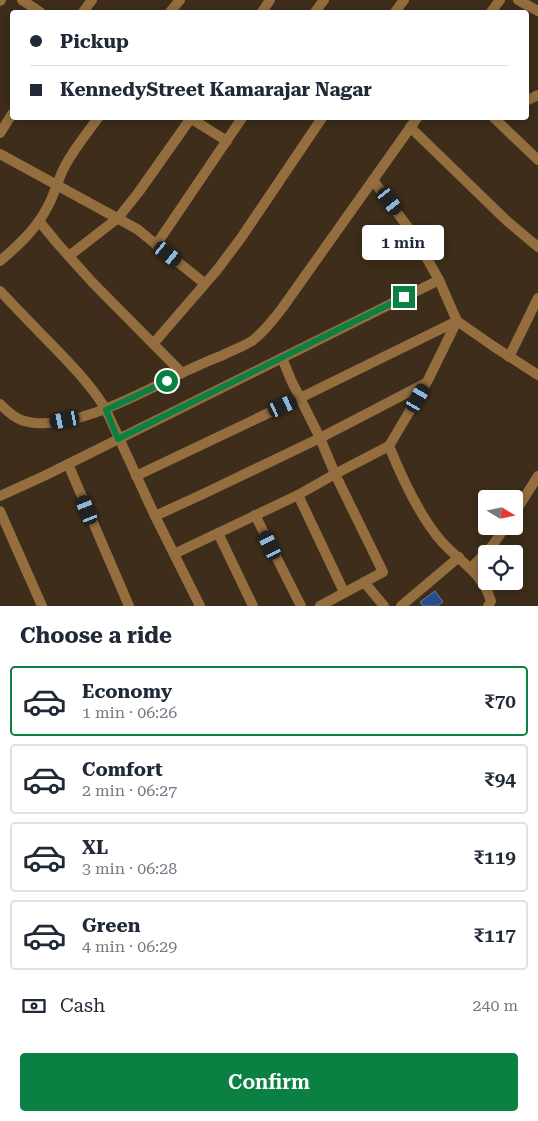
<!DOCTYPE html>
<meta charset="utf-8">
<style>
body{margin:0;font-family:"Roboto Serif",serif;background:#f2f2f3;color:#1f2937;height:100vh;display:flex;flex-direction:column;font-size:19px;white-space:nowrap}
*{box-sizing:border-box;margin:0}
p{font-size:16px;color:#747a83}
.icon{flex:none;width:28px;height:28px;fill:none;stroke:currentColor;stroke-width:2;stroke-linecap:round;stroke-linejoin:round}
.map{position:relative;height:606px;overflow:hidden}
.side{display:flex;flex-direction:column;background:#fff;flex:1}
.side>*{flex:none}
.guide{position:absolute;left:10px;top:10px;width:519px;height:110px;border-radius:5px;box-shadow:0 2px 12px #0003;display:grid;align-content:center;height:110px;padding:0 20px;background:#fff}
.needle{width:32px;rotate:100deg}
.controls{position:absolute;left:478px;top:490px;display:grid;gap:10px}
.controls a{display:grid;place-items:center;width:45px;height:45px;border-radius:5px;background:#fff;box-shadow:0 2px 12px #0003;font-size:25px}
.end{position:absolute;width:22px;height:22px;margin:-11px;border:6px solid #0b8043;background:#fff;box-shadow:0 0 0 2px #fff}
.from{border-radius:50%}
.bubble{position:absolute;height:35px;border-radius:5px;background:#fff;box-shadow:0 2px 12px #0003;font-size:16px;font-weight:600;line-height:35px;text-align:center}
.car{position:absolute;width:15px;height:30px;margin:-15px -8px;border-radius:6px;box-shadow:0 0 4px 1px #0007;background:linear-gradient(#222 24%,#8ab4d8 0 40%,#222 0 76%,#8ab4d8 0 86%,#222 0)}
.guide b{display:flex;align-items:center;gap:18px;height:48px;font-size:19px}
.guide b+b{border-top:1px solid #e0e1e3}
.guide i{width:12px;height:12px;background:#1f2937}
ul{padding:0;list-style:none}
li{display:flex;align-items:center;gap:15px;height:70px;margin:0 10px 8px;padding:0 10px;border:2px solid #e0e1e3;border-radius:5px}
li div{flex:1}
li b{display:block;font-size:19px}
li em{font-style:normal;font-weight:600}
li.on{border-color:#0b8043}
li>.icon{width:45px;height:45px;stroke-width:1.5}
h2{padding:0 20px;font-size:22px;line-height:60px}
.pay{display:flex;align-items:center;gap:12px;height:55px;padding:0 20px;font-size:19px}
.pay p{margin-inline-start:auto}
.button{display:flex;gap:10px;margin-top:auto;padding:10px 20px}
.button a{flex:1;height:58px;border-radius:5px;background:#0b8043;color:#fff;font-size:20px;font-weight:600;line-height:58px;text-align:center}
.map>svg:first-child{display:block}
.building{fill:#274d90;stroke:#6f7c93}
.lines{fill:none;stroke-linecap:round;stroke-linejoin:round}
.street{stroke:#946e3e;stroke-width:10}
.route{stroke:#0b8043;stroke-width:6}
</style>
<div class="map">
<svg width="538" height="606" viewBox="0 0 538 606">
<rect width="100%" height="100%" fill="#3d2d1a"/>
<polygon class="building" points="435,591 443,602 437,606 423,606 420,602"/>
<g class="lines">
<g class="street">
<polyline points="22,0 40,12"/>
<polyline points="518,0 538,11"/>
<polyline points="0,1 1,0"/>
<polyline points="83,12 92,0"/>
<polyline points="170,12 180,0"/>
<polyline points="262,12 270,0"/>
<polyline points="315,12 324,0"/>
<polyline points="395,12 404,0"/>
<polyline points="491,12 500,0"/>
<polyline points="526,101 538,95"/>
<polyline points="190,118 227,141"/>
<polyline points="494,118 538,160"/>
<polyline points="410,127 507,221 538,247"/>
<polyline points="0,133 12,114"/>
<polyline points="0,154 137,229 204,283"/>
<polyline points="39,221 57,243 92,282 182,373"/>
<polyline points="156,245 242,118"/>
<polyline points="69,256 118,218 138,193 191,118"/>
<path d="M0,261c19,-16 37,-33 48,-55 7,-13 10,-27 17,-40 9,-17 22,-33 33,-48"/>
<path d="M0,291c18,19 36,38 54,56 19,20 38,39 52,63l49,106 45,90"/>
<polyline points="153,344 217,270 241,238 322,118"/>
<polyline points="509,357 538,298"/>
<polyline points="282,358 291,380 320,438 335,474 383,572 320,606"/>
<path d="M0,404c6,6 14,13 21,16 46,16 124,-29 165,-49 12,-5 23,-11 35,-15 10,-5 21,-9 31,-15 12,-9 22,-22 31,-34l134,-189"/>
<path d="M389,446c13,32 30,70 53,96 18,20 40,30 49,59l-3,5"/>
<polyline points="68,464 129,606"/>
<polyline points="136,476 300,398 457,321 493,346 538,375"/>
<polyline points="298,495 344,592"/>
<polyline points="0,496 44,476 439,280"/>
<polyline points="0,511 42,606"/>
<polyline points="514,514 538,476"/>
<polyline points="255,515 301,606"/>
<polyline points="155,516 203,494 320,438 426,383"/>
<polyline points="218,533 253,606"/>
<polyline points="174,554 298,495 335,474 389,446 427,382 457,321 439,280 413,234 373,180"/>
<polyline points="471,568 492,546 506,526"/>
<polyline points="364,582 384,606"/>
<polyline points="401,606 459,557"/>
</g>
</g>
<g class="lines">
<polyline class="route" points="167,381 106,410 118,439 404,297"/>
</g>
</svg>
<div class="controls">
<a><svg class="needle" viewBox="-14 -14 28 28"><path d="M0-13l5 13h-10z" fill="#e53935"/><path d="M0 13l5-13h-10z" fill="#747a83"/></svg></a>
<a><svg class="icon" aria-label="locate" viewBox="0 0 24 24"><circle cx="12" cy="12" r="6"/><path d="M12 2v4M12 18v4M2 12h4M18 12h4"/></svg></a>
</div>
<i class="end from" style="left:167px;top:381px"></i>
<i class="end" style="left:404px;top:297px"></i>
<div class="bubble" style="left:362px;top:225px;width:82px">1 min</div>
<i class="car" style="left:390px;top:201px;rotate:143deg"></i>
<i class="car" style="left:168px;top:254px;rotate:129deg"></i>
<i class="car" style="left:418px;top:398px;rotate:30deg"></i>
<i class="car" style="left:283px;top:406px;rotate:65deg"></i>
<i class="car" style="left:65px;top:420px;rotate:259deg"></i>
<i class="car" style="left:87px;top:510px;rotate:338deg"></i>
<i class="car" style="left:270px;top:545px;rotate:334deg"></i>
<div class="guide">
<b><i class="from"></i>Pickup</b>
<b><i></i>KennedyStreet Kamarajar Nagar</b>
</div>
</div>
<section class="side">
<h2>Choose a ride</h2>
<ul>
<li class="on"><svg class="icon" aria-label="car" viewBox="0 0 24 24"><path d="M5 17H2v-5l4-1 3-4h7l3 4 3 1v5h-3M9 17h6M6 11h13"/><circle cx="7" cy="17" r="2"/><circle cx="17" cy="17" r="2"/></svg><div><b>Economy</b><p>1 min · 06:26</p></div><em>₹70</em></li>
<li><svg class="icon" aria-label="car" viewBox="0 0 24 24"><path d="M5 17H2v-5l4-1 3-4h7l3 4 3 1v5h-3M9 17h6M6 11h13"/><circle cx="7" cy="17" r="2"/><circle cx="17" cy="17" r="2"/></svg><div><b>Comfort</b><p>2 min · 06:27</p></div><em>₹94</em></li>
<li><svg class="icon" aria-label="car" viewBox="0 0 24 24"><path d="M5 17H2v-5l4-1 3-4h7l3 4 3 1v5h-3M9 17h6M6 11h13"/><circle cx="7" cy="17" r="2"/><circle cx="17" cy="17" r="2"/></svg><div><b>XL</b><p>3 min · 06:28</p></div><em>₹119</em></li>
<li><svg class="icon" aria-label="car" viewBox="0 0 24 24"><path d="M5 17H2v-5l4-1 3-4h7l3 4 3 1v5h-3M9 17h6M6 11h13"/><circle cx="7" cy="17" r="2"/><circle cx="17" cy="17" r="2"/></svg><div><b>Green</b><p>4 min · 06:29</p></div><em>₹117</em></li>
</ul>
<div class="pay"><svg class="icon" aria-label="cash" viewBox="0 0 24 24"><path d="M3 7h18v10H3z"/><circle cx="12" cy="12" r="2"/></svg>Cash<p>240 m</p></div>
<div class="button"><a>Confirm</a></div>
</section>
